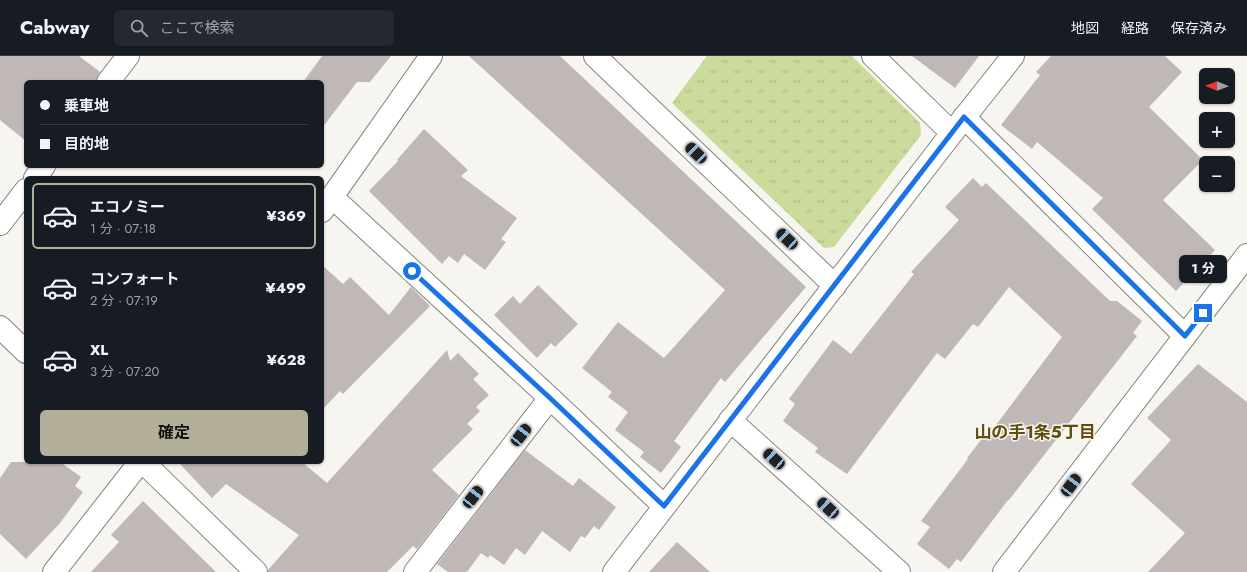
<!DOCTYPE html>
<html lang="ja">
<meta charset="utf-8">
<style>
body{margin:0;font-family:Jost,"Noto Sans JP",sans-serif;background:#242831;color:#f1f3f6;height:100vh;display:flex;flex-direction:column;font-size:15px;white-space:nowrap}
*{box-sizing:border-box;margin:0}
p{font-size:13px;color:#9ea1a6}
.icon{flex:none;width:22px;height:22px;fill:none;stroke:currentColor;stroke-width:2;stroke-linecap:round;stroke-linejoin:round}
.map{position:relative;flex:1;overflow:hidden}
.sheet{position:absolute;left:24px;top:120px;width:300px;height:288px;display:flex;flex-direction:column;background:#171b24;border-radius:6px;box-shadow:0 1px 3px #0004}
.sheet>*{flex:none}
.top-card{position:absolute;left:24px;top:24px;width:300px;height:88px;border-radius:6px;box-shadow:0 1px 3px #0004;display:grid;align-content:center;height:88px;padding:0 16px;background:#171b24}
.needle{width:26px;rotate:271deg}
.controls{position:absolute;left:1199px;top:12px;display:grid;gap:8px}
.controls a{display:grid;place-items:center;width:36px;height:36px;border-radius:6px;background:#171b24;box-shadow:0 1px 3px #0004;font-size:20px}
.end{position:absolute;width:18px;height:18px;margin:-9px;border:5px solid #1a73e8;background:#fff;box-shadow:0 0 0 2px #fff}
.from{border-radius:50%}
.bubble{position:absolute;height:28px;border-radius:6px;background:#171b24;box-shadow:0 1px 3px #0004;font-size:13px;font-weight:700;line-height:28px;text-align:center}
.car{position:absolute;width:12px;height:24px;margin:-12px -6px;border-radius:5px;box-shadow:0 0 3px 1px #0007;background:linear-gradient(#222 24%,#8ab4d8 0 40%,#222 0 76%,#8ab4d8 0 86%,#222 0)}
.top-card b{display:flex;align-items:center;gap:14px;height:38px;font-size:15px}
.top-card b+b{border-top:1px solid #363941}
.top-card i{width:10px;height:10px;background:#f1f3f6}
ul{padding:7px 0 0;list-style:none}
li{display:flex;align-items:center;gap:12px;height:66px;margin:0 8px 6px;padding:0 8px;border:2px solid transparent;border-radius:6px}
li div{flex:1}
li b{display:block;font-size:15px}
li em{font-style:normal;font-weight:700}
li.selected{border-color:#b3ae98}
li>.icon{width:36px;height:36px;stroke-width:1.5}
.cta{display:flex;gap:8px;margin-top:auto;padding:8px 16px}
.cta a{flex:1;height:46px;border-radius:6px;background:#b3ae98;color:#111;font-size:16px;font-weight:700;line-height:46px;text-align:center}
header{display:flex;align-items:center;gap:24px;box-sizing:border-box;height:56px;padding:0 20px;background:#171b24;border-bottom:1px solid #363941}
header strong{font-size:19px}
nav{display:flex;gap:22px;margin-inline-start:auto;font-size:14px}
.search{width:280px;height:36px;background:#242831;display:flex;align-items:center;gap:10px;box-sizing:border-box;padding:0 14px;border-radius:6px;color:#9ea1a6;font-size:15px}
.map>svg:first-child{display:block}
.park{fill:url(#park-tufts)}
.building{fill:#bfb8b7}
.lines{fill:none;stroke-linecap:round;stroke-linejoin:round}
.street-casing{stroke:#86847f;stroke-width:24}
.street{stroke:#fff;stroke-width:22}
.route{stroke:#1a73e8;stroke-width:5}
.labels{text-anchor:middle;stroke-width:3;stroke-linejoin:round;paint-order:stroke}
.neighbourhood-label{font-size:17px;font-weight:bold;fill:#604e11;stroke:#f7f5ef}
</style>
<header>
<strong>Cabway</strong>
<div class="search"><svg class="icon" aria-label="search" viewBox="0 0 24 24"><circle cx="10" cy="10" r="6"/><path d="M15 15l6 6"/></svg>ここで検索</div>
<nav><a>地図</a><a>経路</a><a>保存済み</a></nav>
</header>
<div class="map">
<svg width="1247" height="516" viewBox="0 0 1247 516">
<defs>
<pattern id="park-tufts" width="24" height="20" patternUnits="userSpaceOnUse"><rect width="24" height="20" fill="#cadb9c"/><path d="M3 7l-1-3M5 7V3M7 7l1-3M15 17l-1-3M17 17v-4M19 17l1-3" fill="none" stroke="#acbb85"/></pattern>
</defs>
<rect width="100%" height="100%" fill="#f7f5ef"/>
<polygon class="park" points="707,0 852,0 920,67 921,79 834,191 824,192 672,47"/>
<g class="building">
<polygon points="0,0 79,0 100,16 96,26 26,26 26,85 0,64"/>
<polygon points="322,0 391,0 370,26 357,26 322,72 322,26 303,26"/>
<polygon points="469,0 560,0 806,231 725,326 721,322 674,385 681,391 661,417 640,401 644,396 615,374 628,356 608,341 612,336 582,312 618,266 664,302 725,234"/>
<polygon points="912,0 979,0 955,32"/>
<polygon points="1051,0 1165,0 1182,16 1149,51 1203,104 1163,144 1215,194 1176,235 1092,153 1103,142 1037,86 1032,93 1001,69 1040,19 1036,16"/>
<polygon points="424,73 468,114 461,120 517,162 501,183 506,186 485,214 464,198 458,207 449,200 442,208 369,135 398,105 397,104"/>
<polygon points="973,122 982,131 986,127 1110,245 1117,245 1142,265 1133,277 1137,280 1009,444 1008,444 961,506 957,503 949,513 917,488 930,471 921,465 968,403 967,402 991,371 993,373 1062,281 1009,231 978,271 973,268 945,303 937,297 847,418 815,396 818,392 783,365 795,348 789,343 833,284 851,298 914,218 911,216 959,164 945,151"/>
<polygon points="322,209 343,228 350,221 389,259 411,231 430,250 343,338 340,335 322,354"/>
<polygon points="538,229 578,268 555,291 551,287 537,302 494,259 513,240 520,248"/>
<polygon points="447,294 450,305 458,297 479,318 473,323 489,339 476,351 480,355 467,368 473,373 432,414 459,439 417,493 413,490 387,516 268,516 268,514 299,479 226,428 212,442 178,406 302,406 327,427"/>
<polygon points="1198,308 1247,346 1247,516 1148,516 1185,477 1131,428 1171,384 1147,362"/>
<polygon points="525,394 573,430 579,422 616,451 599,474 594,470 585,482 581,480 570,496 542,475 525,499 516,492 504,509 490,499 488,502 481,497 467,516 448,516 437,508"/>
<polygon points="11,406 60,406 81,421 75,430 83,436 60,467 26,503 0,478 0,422"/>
<polygon points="143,445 216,516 91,516 119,486 111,479"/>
<polygon points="677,486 710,516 649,516"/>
</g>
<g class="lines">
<g class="street-casing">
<g id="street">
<polyline points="595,0 835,230"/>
<polyline points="873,0 952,77"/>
<polyline points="108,26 128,0"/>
<polyline points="964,61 1185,280"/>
<polyline points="35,122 44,110"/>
<polyline points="332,141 550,342 664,450"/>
<polyline points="322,155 431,0"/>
<polyline points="0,168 26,134"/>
<polyline points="0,271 26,296"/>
<polyline points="730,364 899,516"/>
<polyline points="143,406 256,516"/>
<polyline points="54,516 140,406"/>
<polyline points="415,516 550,342"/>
<polyline points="614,516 952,77 1013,0"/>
<polyline points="1004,516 1247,199"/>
</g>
</g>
<use href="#street" class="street"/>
</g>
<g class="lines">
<polyline class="route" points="412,215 550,342 664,450 964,61 1185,280 1203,257"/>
</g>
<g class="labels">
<g class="neighbourhood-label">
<text x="1035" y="382">山の手1条5丁目</text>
</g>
</g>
</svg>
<div class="controls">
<a><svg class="needle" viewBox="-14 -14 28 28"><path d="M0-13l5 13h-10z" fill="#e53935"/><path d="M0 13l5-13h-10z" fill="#9ea1a6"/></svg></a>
<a>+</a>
<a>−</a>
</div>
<i class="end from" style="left:412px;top:215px"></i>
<i class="end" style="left:1203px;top:257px"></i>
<div class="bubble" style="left:1179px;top:199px;width:48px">1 分</div>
<i class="car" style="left:696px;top:97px;rotate:314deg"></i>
<i class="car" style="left:787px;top:183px;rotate:313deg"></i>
<i class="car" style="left:521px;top:379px;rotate:38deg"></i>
<i class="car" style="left:774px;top:403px;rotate:312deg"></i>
<i class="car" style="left:1071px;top:429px;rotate:37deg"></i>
<i class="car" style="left:473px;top:441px;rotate:38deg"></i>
<i class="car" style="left:828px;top:452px;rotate:312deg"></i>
<div class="top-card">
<b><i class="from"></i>乗車地</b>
<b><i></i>目的地</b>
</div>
<section class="sheet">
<ul>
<li class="selected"><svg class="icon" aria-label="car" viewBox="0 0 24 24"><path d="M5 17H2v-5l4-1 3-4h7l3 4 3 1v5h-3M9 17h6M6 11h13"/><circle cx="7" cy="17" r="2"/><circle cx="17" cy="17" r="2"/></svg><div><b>エコノミー</b><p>1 分 · 07:18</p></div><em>¥369</em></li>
<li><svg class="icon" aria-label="car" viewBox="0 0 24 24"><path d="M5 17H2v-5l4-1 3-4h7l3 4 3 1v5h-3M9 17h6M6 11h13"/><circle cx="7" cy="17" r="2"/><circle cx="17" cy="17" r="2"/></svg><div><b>コンフォート</b><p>2 分 · 07:19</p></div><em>¥499</em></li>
<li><svg class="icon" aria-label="car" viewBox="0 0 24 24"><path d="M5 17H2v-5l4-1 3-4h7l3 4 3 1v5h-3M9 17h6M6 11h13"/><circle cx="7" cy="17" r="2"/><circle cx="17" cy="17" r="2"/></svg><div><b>XL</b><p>3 分 · 07:20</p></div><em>¥628</em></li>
</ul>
<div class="cta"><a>確定</a></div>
</section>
</div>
